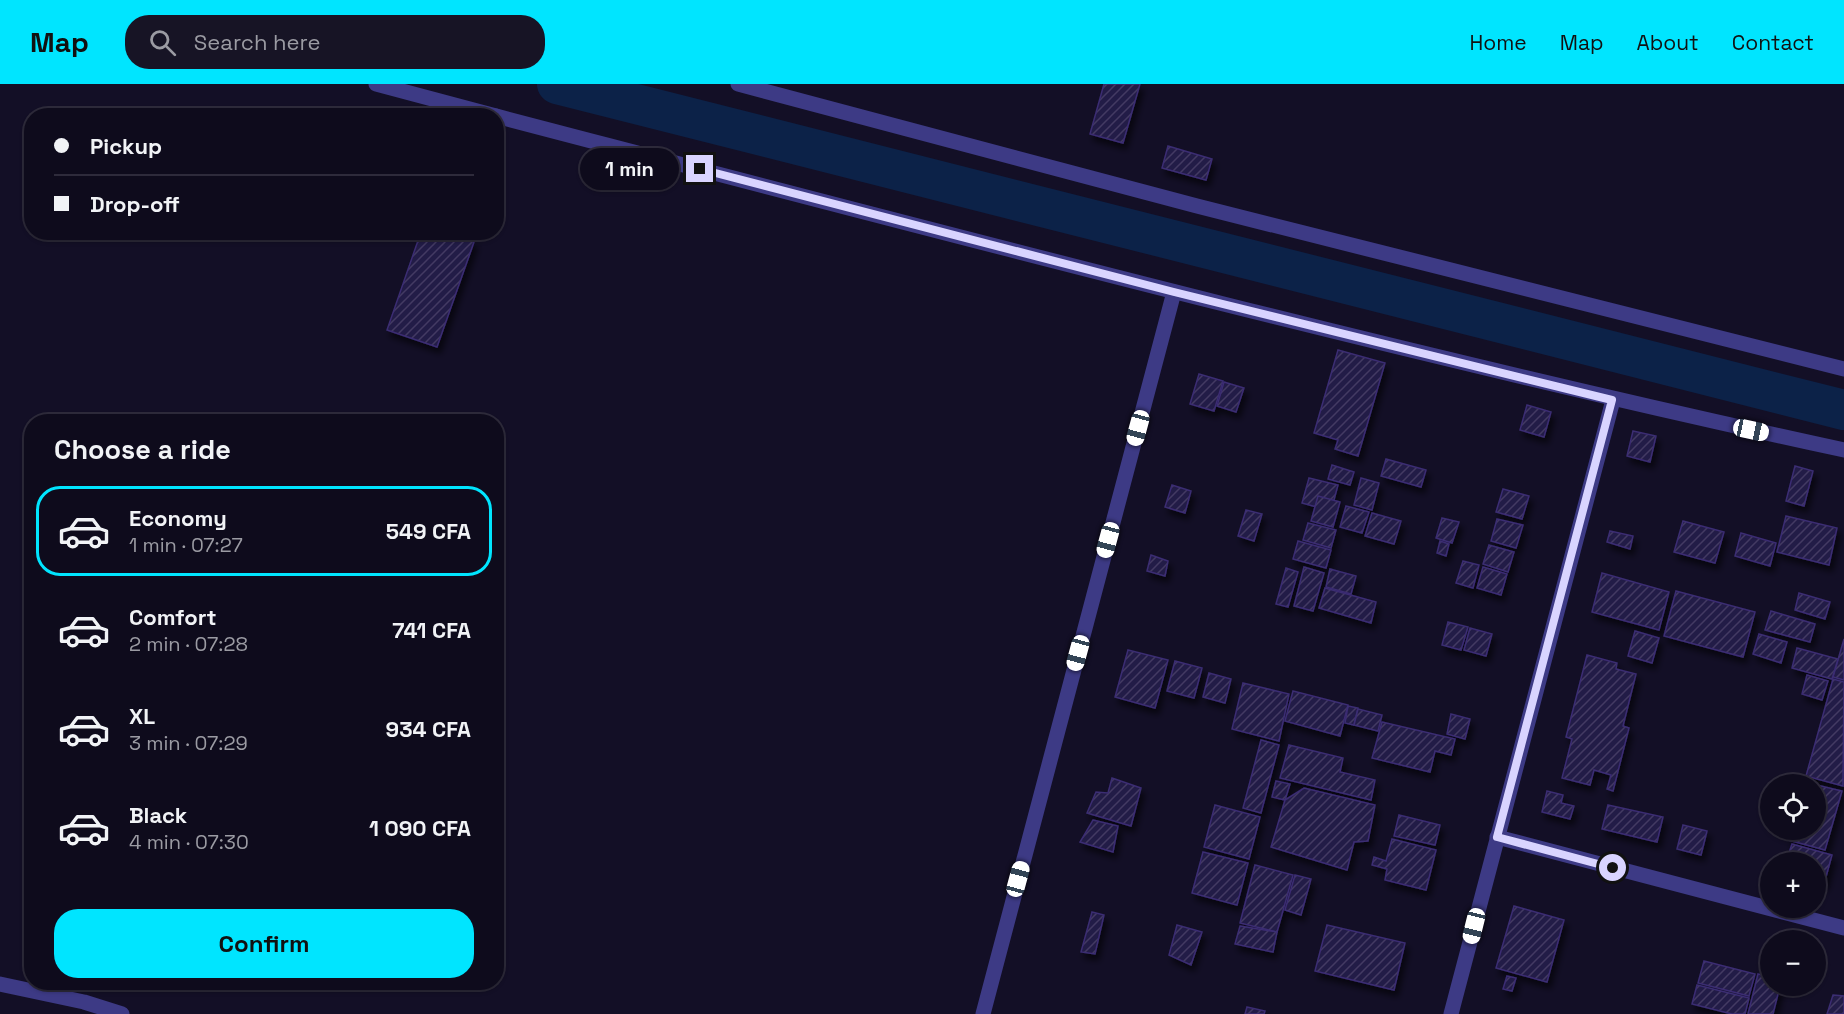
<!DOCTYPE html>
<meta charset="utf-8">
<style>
body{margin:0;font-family:"Space Grotesk",sans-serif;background:#171425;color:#f1f3f6;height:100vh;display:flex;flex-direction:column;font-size:22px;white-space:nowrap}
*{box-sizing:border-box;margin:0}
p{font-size:20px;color:#9b9ba3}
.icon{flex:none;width:33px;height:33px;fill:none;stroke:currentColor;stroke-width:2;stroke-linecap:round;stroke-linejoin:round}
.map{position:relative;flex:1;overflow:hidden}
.details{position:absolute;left:24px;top:330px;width:480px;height:576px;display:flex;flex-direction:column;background:#0e0b1c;border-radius:24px;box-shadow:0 2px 4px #0004,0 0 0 2px #2e2b3b}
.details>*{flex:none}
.hud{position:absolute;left:24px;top:24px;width:480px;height:132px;border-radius:24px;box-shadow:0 2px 4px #0004,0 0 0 2px #2e2b3b;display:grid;align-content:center;height:132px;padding:0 30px;background:#0e0b1c}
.fabs{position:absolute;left:1760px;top:690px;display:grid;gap:12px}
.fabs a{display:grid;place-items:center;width:66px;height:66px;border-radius:50%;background:#0e0b1c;box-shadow:0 2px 4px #0004,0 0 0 2px #2e2b3b;font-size:30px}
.end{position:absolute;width:27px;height:27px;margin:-14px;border:8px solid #d9d4ff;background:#111;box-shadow:0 0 0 3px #111}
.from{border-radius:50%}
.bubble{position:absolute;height:42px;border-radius:21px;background:#0e0b1c;box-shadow:0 2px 4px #0004,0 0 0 2px #2e2b3b;font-size:20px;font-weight:700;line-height:42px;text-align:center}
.car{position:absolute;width:18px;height:36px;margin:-18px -9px;border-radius:8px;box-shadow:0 0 4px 2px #0007;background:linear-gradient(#fff 24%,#345 0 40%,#fff 0 76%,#345 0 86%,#fff 0)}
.hud b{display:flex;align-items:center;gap:21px;height:57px;font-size:22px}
.hud b+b{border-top:2px solid #2e2b3b}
.hud i{width:15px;height:15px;background:#f1f3f6}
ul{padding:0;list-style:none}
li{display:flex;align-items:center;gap:18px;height:90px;margin:0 12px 9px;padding:0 18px;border:3px solid transparent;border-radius:24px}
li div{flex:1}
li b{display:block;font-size:22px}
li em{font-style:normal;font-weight:700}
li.selected{border-color:#00e5ff}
li>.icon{width:54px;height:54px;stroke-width:1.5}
h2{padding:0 30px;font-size:27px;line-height:72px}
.action{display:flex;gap:12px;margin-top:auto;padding:12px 30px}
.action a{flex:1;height:69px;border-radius:24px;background:#00e5ff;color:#111;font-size:24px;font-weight:700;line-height:69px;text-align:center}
header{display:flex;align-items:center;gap:36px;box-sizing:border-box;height:84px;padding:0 30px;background:#00e5ff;color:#111}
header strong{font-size:28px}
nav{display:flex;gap:33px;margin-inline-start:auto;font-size:21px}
.search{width:420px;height:54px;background:#171425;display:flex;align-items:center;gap:15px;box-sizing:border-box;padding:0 21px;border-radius:24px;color:#9b9ba3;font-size:22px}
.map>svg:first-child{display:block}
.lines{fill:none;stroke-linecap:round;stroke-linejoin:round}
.canal{stroke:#0c2248;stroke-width:40}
.building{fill:url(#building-hatch);stroke:#3b2d73;stroke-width:1.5;filter:url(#shadow)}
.minor{stroke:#3d3a85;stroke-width:15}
.route{stroke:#d9d4ff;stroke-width:8}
</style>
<header>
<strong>Map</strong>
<div class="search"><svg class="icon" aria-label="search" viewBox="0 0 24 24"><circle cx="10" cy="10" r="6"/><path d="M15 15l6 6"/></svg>Search here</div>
<nav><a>Home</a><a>Map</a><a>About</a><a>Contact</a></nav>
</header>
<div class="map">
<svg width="1844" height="930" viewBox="0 0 1844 930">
<defs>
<pattern id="building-hatch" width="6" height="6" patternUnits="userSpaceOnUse" patternTransform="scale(1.5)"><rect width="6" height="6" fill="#241b47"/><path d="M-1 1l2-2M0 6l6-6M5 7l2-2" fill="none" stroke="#433b63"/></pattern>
<filter id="shadow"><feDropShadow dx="3.5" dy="6" stdDeviation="3" flood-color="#0009"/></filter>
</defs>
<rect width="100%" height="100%" fill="#130f26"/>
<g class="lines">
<polyline class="canal" points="557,0 1844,326"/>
</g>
<g class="building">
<polygon points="1104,0 1140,0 1123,59 1090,50"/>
<polygon points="1168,62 1212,75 1206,96 1162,84"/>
<polygon points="421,148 445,148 474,158 437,263 387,246"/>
<polygon points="1338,266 1385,279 1358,372 1335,365 1338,356 1314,349"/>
<polygon points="1199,290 1223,297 1214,327 1190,320"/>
<polygon points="1224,298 1244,304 1236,328 1217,322"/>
<polygon points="1527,321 1551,328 1544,353 1520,346"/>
<polygon points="1633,347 1656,352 1650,378 1627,372"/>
<polygon points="1386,375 1426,386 1421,403 1381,392"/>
<polygon points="1332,381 1354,388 1350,401 1328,395"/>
<polygon points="1795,382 1813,387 1804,422 1786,417"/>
<polygon points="1309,394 1338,401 1331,427 1302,419"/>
<polygon points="1361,394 1379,399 1372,426 1354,421"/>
<polygon points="1172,401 1191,407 1185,429 1165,423"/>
<polygon points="1503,405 1529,412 1522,435 1496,428"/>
<polygon points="1318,412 1340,418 1333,443 1311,437"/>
<polygon points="1346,422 1369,428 1362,449 1340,443"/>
<polygon points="1246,426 1262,430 1254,457 1238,452"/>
<polygon points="1372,429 1401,437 1394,460 1365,452"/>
<polygon points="1786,432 1837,444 1829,481 1777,468"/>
<polygon points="1442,434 1459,438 1452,459 1436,454"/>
<polygon points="1497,435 1523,441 1516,464 1491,457"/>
<polygon points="1683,437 1724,448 1715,479 1674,468"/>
<polygon points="1308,439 1336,446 1331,464 1303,456"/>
<polygon points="1610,447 1633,452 1630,465 1607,458"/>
<polygon points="1741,449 1776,459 1770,482 1735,472"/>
<polygon points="1298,457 1331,466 1326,484 1293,475"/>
<polygon points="1440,457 1449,460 1446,472 1437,469"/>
<polygon points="1489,461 1514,468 1508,488 1483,480"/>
<polygon points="1151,471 1168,477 1165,492 1147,487"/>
<polygon points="1463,477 1479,481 1473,504 1456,499"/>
<polygon points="1304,483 1324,489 1313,527 1294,522"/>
<polygon points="1483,483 1507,490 1501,511 1477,504"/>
<polygon points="1286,484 1298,488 1288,523 1276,520"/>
<polygon points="1330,485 1356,492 1351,510 1326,503"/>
<polygon points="1602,489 1669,508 1659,546 1592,528"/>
<polygon points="1325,504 1376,518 1371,539 1319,524"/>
<polygon points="1676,507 1755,528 1743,573 1664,552"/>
<polygon points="1799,509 1830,518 1825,535 1795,526"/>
<polygon points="1771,527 1815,540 1810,558 1765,546"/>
<polygon points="1448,538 1468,543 1461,566 1442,561"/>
<polygon points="1470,544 1492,550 1486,572 1464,566"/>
<polygon points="1635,547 1659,554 1652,579 1628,572"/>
<polygon points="1759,550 1787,558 1781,579 1753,570"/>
<polygon points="1844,555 1844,596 1833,593"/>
<polygon points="1797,564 1838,575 1832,595 1792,584"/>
<polygon points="1128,566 1168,576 1155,624 1115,613"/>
<polygon points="1587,571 1617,579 1616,585 1636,590 1623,642 1629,644 1613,707 1607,705 1611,691 1594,686 1590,701 1562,694 1572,655 1566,653"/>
<polygon points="1175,577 1202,584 1194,614 1167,607"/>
<polygon points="1209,589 1231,595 1225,619 1203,613"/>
<polygon points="1807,591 1828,597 1822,616 1802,610"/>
<polygon points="1833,595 1844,598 1843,702 1806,692"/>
<polygon points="1243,599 1289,610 1279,657 1232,645"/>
<polygon points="1293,607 1348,621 1340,652 1285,637"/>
<polygon points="1348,622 1358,624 1354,641 1345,639"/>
<polygon points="1358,625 1382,631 1378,647 1354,641"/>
<polygon points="1451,630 1470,635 1465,655 1447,650"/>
<polygon points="1382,638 1455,655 1451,671 1435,667 1430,688 1372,674"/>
<polygon points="1261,656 1279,661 1261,729 1243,724"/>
<polygon points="1289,661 1343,674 1340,688 1375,696 1371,716 1280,694"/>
<polygon points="1112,694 1141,704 1131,742 1087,729 1096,708 1108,709"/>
<polygon points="1276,697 1290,700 1285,716 1272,713"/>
<polygon points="1804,698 1842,707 1825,766 1788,756 1791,746 1815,746 1815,700 1803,700"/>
<polygon points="1304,704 1375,721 1368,757 1354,758 1347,786 1271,763 1285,716"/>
<polygon points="1547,707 1563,711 1561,719 1574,722 1570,735 1542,728"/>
<polygon points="1215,721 1260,733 1249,775 1204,763"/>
<polygon points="1608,721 1663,733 1657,758 1602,745"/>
<polygon points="1399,731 1440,741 1435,761 1394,752"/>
<polygon points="1093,736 1118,742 1113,768 1080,758"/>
<polygon points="1683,741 1707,747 1701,771 1677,765"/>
<polygon points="1392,755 1436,766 1426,806 1385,796 1387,785 1372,781 1374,773 1386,777"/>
<polygon points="1792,760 1832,771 1824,800 1815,798 1815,778 1786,778"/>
<polygon points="1203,768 1248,779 1237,821 1192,809"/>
<polygon points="1255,781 1293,791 1277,848 1240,839"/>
<polygon points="1295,791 1311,795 1301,831 1285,826"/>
<polygon points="1514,822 1564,836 1547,898 1496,884"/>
<polygon points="1092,828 1104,831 1095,870 1081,868"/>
<polygon points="1177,841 1202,848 1191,881 1169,871"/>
<polygon points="1327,841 1405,859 1394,906 1315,887"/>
<polygon points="1240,842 1277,848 1273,868 1235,860"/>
<polygon points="1704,877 1755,890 1749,912 1698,899"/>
<polygon points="1758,890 1770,893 1770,902 1780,902 1773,930 1748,930"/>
<polygon points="1507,892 1516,894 1512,907 1503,905"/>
<polygon points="1697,901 1749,914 1745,930 1732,930 1692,920"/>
<polygon points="1833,911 1844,912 1844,930 1827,930"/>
<polygon points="1247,923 1265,927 1264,930 1245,930"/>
</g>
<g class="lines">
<g class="minor">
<polyline points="376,0 496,32"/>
<polyline points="738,0 1197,122 1844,285"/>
<path d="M496,32c448,117 896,236 1348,334"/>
<polyline points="1497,753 1844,844"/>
<polyline points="0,900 84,918 122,930"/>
<polyline points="983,930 1174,208"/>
<polyline points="1451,930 1613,316"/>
</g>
</g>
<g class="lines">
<polyline class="route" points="700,85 1174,208 1612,316 1497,753 1613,784"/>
</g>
</svg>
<div class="fabs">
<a><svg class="icon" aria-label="locate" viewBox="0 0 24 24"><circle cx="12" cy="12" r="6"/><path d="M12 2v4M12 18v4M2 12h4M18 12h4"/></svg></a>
<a>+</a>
<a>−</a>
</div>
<i class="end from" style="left:1613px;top:784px"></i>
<i class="end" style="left:700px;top:85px"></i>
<div class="bubble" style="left:580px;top:64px;width:99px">1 min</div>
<i class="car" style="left:1138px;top:344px;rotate:195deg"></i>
<i class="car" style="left:1751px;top:346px;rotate:102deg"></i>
<i class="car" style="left:1108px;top:456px;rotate:195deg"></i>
<i class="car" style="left:1078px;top:569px;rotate:195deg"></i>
<i class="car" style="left:1018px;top:795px;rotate:15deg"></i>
<i class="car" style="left:1474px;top:842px;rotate:194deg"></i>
<div class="hud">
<b><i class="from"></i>Pickup</b>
<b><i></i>Drop-off</b>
</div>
<section class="details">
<h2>Choose a ride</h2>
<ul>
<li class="selected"><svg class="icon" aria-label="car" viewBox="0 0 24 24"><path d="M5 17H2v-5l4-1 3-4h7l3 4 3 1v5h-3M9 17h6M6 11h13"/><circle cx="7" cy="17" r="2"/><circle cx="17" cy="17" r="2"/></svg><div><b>Economy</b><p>1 min · 07:27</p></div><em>549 CFA</em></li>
<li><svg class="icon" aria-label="car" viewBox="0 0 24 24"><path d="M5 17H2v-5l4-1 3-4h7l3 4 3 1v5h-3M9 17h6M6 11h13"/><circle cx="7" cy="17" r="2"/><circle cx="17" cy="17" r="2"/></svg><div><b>Comfort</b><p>2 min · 07:28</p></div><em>741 CFA</em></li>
<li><svg class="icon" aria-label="car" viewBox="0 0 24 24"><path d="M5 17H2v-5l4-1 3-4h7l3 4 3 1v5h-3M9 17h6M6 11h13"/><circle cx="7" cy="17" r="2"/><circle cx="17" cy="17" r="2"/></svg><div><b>XL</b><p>3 min · 07:29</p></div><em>934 CFA</em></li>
<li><svg class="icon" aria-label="car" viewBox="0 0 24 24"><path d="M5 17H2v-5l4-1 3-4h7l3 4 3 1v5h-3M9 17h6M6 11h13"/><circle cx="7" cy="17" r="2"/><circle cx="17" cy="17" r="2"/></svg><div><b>Black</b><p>4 min · 07:30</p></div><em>1 090 CFA</em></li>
</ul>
<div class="action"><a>Confirm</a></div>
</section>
</div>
